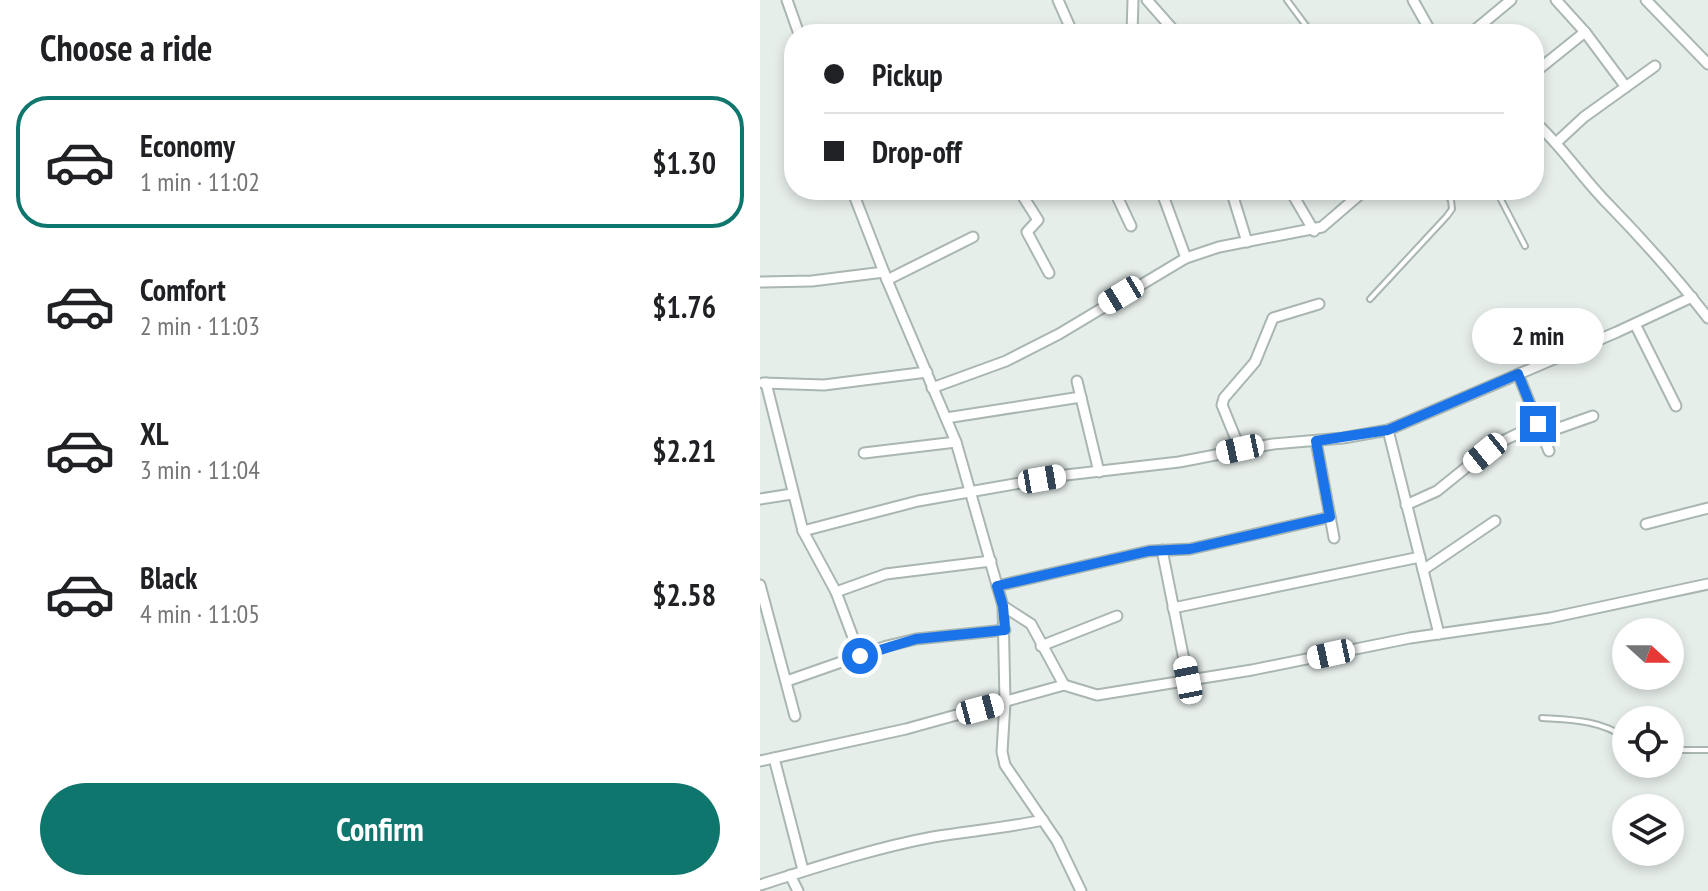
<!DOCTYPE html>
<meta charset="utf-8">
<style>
body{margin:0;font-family:"PT Sans Narrow",sans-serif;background:#f2f2f2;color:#202124;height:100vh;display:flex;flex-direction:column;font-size:30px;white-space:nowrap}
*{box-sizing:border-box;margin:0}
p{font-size:26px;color:#757577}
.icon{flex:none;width:44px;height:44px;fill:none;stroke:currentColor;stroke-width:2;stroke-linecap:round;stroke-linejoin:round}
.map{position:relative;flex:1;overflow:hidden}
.sheet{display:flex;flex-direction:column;background:#fff;width:760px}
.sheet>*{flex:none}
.hud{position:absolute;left:24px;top:24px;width:760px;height:176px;border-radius:32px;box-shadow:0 4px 12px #0003;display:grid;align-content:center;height:176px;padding:0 40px;background:#fff}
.needle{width:52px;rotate:111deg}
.tools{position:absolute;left:852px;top:618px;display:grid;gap:16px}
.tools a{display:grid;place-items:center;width:72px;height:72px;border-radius:50%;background:#fff;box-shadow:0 4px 12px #0003;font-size:40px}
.end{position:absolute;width:36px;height:36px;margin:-18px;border:10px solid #1a73e8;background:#fff;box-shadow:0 0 0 4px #fff}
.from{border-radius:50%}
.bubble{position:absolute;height:56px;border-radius:28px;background:#fff;box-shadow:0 4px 12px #0003;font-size:26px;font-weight:700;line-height:56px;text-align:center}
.car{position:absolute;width:24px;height:48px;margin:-24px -12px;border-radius:10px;box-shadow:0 0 6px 2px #0007;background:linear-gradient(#fff 24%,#345 0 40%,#fff 0 76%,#345 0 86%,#fff 0)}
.hud b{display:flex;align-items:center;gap:28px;height:76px;font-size:30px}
.hud b+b{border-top:2px solid #e0e0e0}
.hud i{width:20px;height:20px;background:#202124}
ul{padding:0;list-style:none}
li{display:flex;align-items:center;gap:24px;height:132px;margin:0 16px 12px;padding:0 24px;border:4px solid transparent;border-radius:32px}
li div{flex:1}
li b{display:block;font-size:30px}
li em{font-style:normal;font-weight:700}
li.current{border-color:#0f766e}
li>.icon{width:72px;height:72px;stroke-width:1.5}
h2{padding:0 40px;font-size:36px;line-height:96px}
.button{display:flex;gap:16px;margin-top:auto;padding:16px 40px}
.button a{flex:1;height:92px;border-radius:48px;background:#0f766e;color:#fff;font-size:32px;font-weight:700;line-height:92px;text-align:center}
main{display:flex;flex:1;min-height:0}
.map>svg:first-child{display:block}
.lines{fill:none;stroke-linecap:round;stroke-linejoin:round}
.lane-casing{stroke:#a9b6b1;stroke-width:8}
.street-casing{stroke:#a9b6b1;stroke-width:13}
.lane{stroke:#fff;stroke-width:4}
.street{stroke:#fff;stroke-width:9}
.route{stroke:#1a73e8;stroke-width:10}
</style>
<main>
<section class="sheet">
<h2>Choose a ride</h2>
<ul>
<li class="current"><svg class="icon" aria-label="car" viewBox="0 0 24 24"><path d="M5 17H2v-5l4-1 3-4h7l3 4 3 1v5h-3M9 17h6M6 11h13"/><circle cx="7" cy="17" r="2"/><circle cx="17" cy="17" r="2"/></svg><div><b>Economy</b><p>1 min · 11:02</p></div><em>$1.30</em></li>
<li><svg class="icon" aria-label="car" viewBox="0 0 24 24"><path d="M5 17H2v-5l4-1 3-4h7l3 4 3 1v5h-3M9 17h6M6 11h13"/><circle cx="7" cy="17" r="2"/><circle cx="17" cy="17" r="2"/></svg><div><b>Comfort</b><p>2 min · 11:03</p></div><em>$1.76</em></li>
<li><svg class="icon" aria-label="car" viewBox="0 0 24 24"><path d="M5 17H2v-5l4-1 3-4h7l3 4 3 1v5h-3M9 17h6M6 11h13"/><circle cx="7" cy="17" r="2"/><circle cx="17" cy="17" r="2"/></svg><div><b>XL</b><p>3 min · 11:04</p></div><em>$2.21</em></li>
<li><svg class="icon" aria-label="car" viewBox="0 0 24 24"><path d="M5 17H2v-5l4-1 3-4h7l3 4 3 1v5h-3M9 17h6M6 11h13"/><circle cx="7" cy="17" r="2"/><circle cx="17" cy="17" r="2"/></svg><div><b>Black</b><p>4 min · 11:05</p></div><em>$2.58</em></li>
</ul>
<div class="button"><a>Confirm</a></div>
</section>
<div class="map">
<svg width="948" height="891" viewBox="0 0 948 891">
<rect width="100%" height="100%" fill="#e6eeea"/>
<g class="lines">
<g class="lane-casing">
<g id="lane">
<polyline points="527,0 547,27"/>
<polyline points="736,190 765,246"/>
<polyline points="610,299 687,216 692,209 691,200 683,190"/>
<path d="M782,718c31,2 58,2 84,20"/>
<polyline points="910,750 948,750"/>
</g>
</g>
<g class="street-casing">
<g id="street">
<polyline points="27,0 39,34"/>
<polyline points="298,0 313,34"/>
<polyline points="387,0 417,34"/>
<polyline points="653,0 672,34"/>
<polyline points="796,0 825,32 866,87"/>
<polyline points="886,0 948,64"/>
<polyline points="372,34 373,0"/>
<polyline points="710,34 751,0"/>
<polyline points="774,73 825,32"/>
<path d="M774,121c28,25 48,57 75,84 35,36 68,73 99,113"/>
<polyline points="797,142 824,117 895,66"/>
<polyline points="92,190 127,280 196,442 243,606 245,702 242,752 245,765 297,841 321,891"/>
<polyline points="259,190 278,220 267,232 289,273"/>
<polyline points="354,190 371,226"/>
<polyline points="401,190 426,258"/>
<polyline points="471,190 487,242"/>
<polyline points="530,190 554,231"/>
<polyline points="127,280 213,237"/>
<polyline points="0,282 52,281 124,272"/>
<polyline points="875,324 916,406"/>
<polyline points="758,374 789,451"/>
<polyline points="317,381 339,472"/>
<polyline points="3,383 64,385 167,372"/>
<polyline points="6,383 43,531 76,592 100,656"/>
<polyline points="172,388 246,361 299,334 426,258 459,247 562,227 605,190"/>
<polyline points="186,418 321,397"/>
<polyline points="628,430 679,634"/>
<polyline points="782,434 833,416"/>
<polyline points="556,441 574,538"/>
<polyline points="480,449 462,405 464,398 495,362 513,318 559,304"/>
<polyline points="104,453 196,442"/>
<polyline points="0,499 32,494"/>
<polyline points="646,505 677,491 734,445 778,424"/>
<polyline points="886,524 948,508"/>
<polyline points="43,531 158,501 306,475 419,462 513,444 583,438 628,430 857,332 932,297"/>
<polyline points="402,550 428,680"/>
<polyline points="663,570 735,521"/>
<polyline points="0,585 35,716"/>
<polyline points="237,586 389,551 430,549 570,517"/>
<polyline points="76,592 126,574 231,561"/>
<polyline points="243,606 271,624 304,685"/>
<polyline points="413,608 660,557"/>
<polyline points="281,646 357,616"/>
<polyline points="27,681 127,646 156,639 245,630"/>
<polyline points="14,758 43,870"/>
<polyline points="0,761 146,729 304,685 337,695 492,670 650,638 790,618 948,584"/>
<polyline points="30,875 38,891"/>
<path d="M0,885c57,-18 114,-37 173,-48 36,-6 73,-9 110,-17"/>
</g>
</g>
<use href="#lane" class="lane"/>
<use href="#street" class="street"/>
</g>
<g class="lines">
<polyline class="route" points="100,656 156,639 245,630 243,606 237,586 389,551 430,549 570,517 556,441 628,430 758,374 778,424"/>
</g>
</svg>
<div class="tools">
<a><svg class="needle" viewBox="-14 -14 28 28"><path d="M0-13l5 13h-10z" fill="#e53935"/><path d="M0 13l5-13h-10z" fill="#757577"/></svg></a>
<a><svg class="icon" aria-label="locate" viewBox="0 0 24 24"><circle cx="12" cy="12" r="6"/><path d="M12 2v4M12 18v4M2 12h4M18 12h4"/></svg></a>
<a><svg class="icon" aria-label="layers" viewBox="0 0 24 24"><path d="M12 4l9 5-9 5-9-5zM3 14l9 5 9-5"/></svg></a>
</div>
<i class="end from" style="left:100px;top:656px"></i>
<i class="end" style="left:778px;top:424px"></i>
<div class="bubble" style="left:712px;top:308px;width:132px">2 min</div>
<i class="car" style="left:361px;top:295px;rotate:239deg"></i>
<i class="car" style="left:480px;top:449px;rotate:258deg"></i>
<i class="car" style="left:725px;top:453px;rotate:231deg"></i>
<i class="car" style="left:282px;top:479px;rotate:80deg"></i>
<i class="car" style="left:571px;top:654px;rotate:258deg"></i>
<i class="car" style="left:428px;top:680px;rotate:349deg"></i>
<i class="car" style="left:220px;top:709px;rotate:75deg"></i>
<div class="hud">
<b><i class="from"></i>Pickup</b>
<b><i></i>Drop-off</b>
</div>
</div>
</main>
